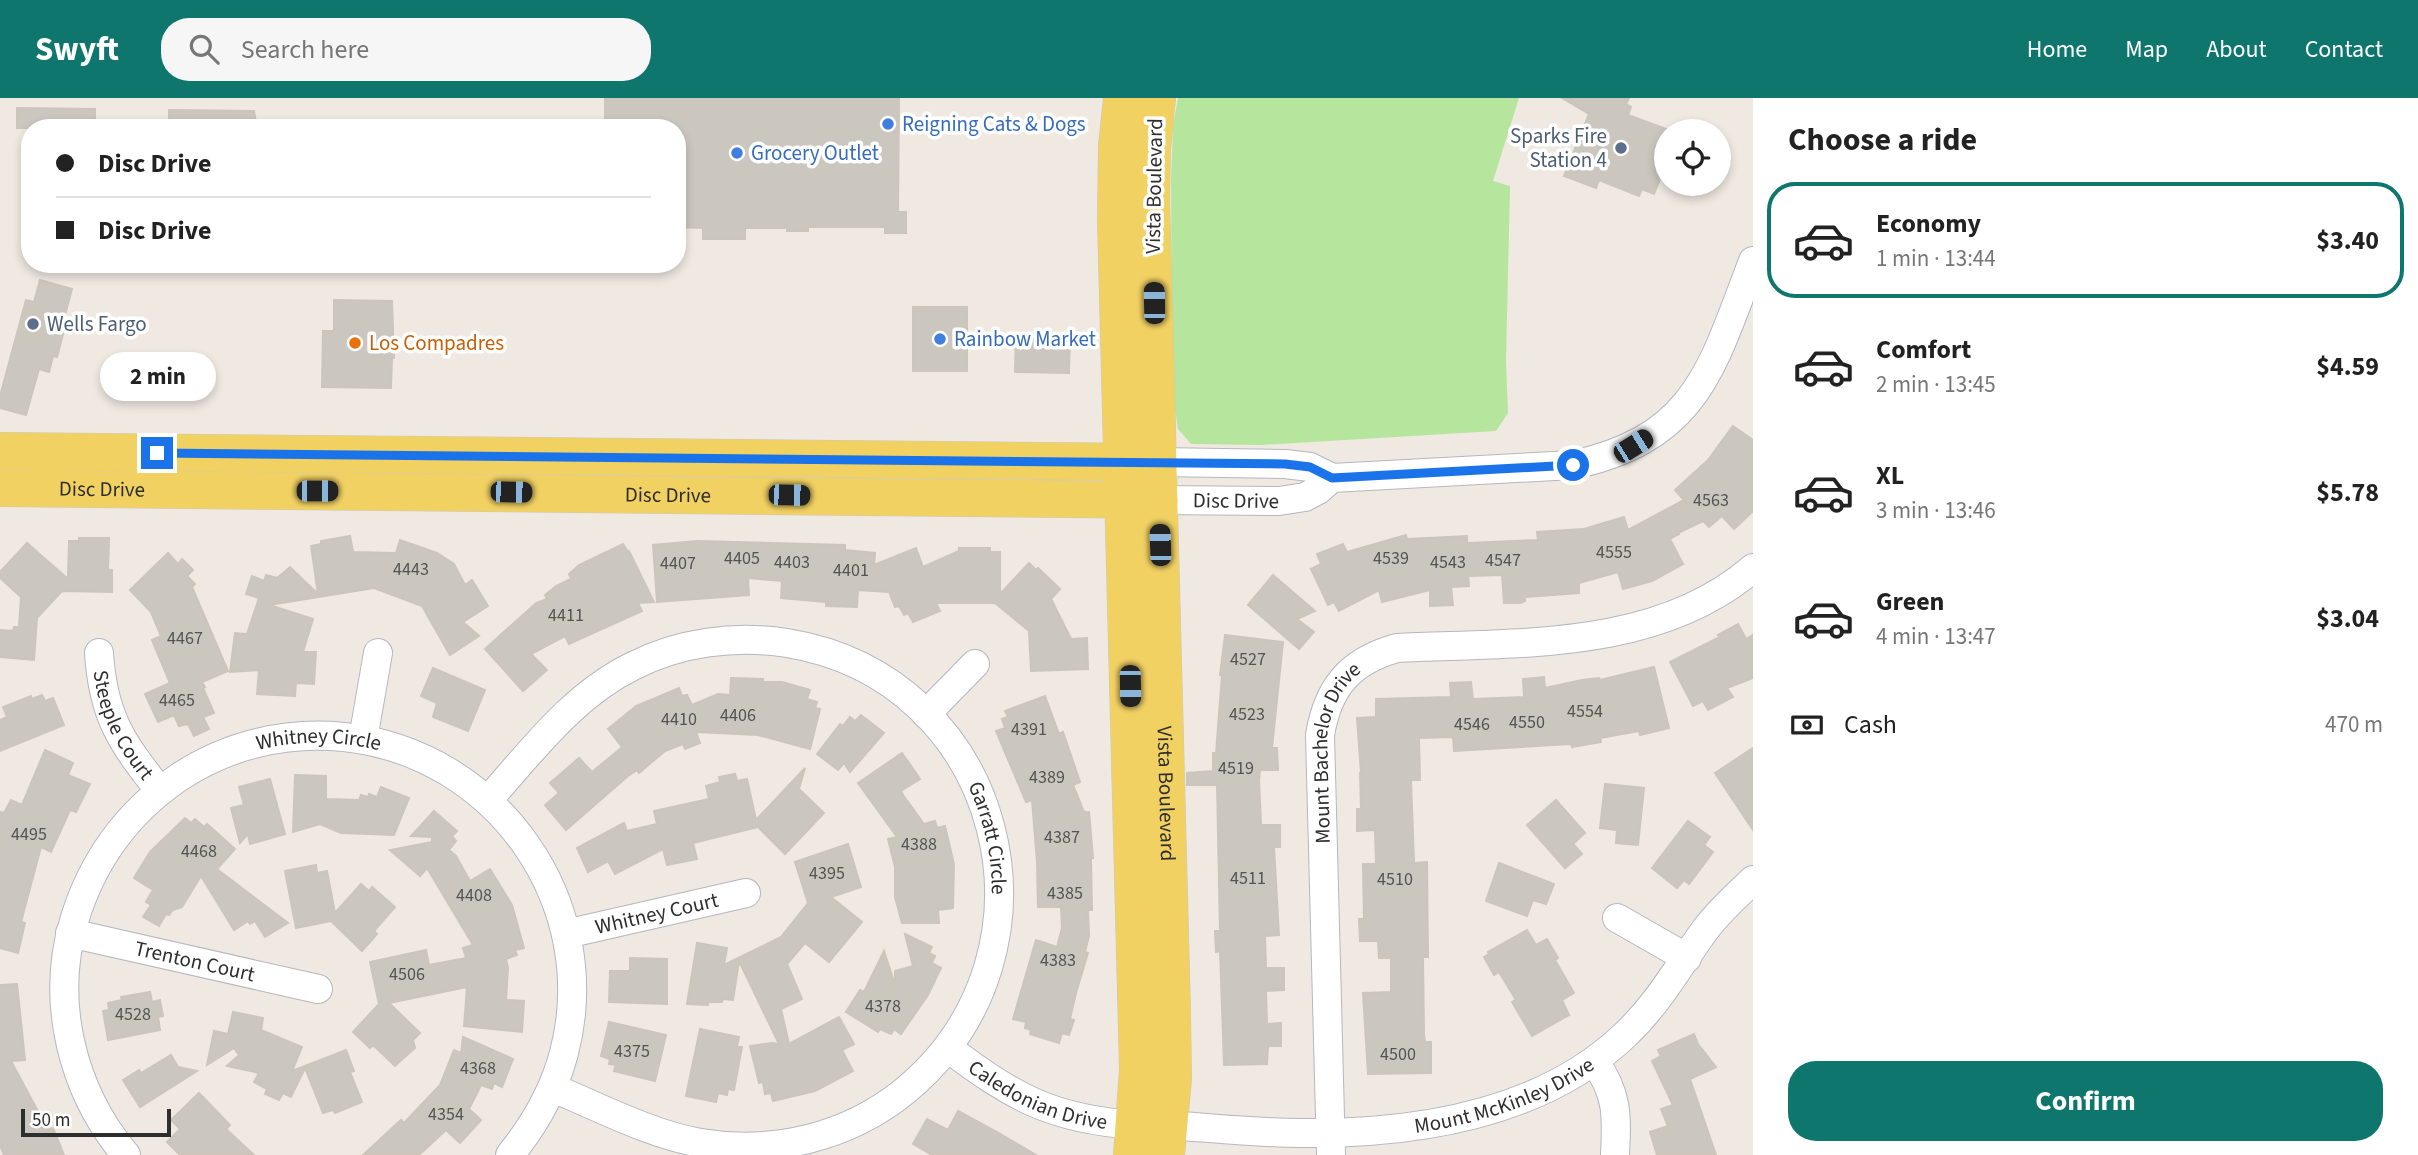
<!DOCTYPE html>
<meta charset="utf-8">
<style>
body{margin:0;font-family:"Source Sans 3",sans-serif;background:#f6f6f6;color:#222;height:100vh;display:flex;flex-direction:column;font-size:26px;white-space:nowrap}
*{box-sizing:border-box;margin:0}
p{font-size:23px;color:#767676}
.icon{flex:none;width:38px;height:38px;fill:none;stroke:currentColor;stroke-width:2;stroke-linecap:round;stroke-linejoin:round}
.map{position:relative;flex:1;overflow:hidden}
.details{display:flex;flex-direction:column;background:#fff;width:665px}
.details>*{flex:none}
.banner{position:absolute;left:21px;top:21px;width:665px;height:154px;border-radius:28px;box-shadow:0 4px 10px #0003;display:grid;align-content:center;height:154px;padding:0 35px;background:#fff}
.tools{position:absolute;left:1654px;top:21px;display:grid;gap:14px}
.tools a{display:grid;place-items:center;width:77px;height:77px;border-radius:50%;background:#fff;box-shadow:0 4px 10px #0003;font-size:35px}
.scale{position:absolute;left:21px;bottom:18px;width:150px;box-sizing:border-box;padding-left:7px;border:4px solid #2e2e2e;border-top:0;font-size:19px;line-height:24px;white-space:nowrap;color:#2e2e2e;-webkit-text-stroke:5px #fff;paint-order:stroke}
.end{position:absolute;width:32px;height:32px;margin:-16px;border:9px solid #1a73e8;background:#fff;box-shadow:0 0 0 4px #fff}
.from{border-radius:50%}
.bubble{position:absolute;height:49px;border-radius:24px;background:#fff;box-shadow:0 4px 10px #0003;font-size:23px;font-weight:700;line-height:49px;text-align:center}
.car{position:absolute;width:21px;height:42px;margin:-21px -10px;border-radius:9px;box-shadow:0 0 5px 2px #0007;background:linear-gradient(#222 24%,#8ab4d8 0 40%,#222 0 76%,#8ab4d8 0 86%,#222 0)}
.banner b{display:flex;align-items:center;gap:24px;height:66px;font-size:26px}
.banner b+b{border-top:2px solid #e0e0e0}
.banner i{width:18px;height:18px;background:#222}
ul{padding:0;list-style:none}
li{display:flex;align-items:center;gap:21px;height:116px;margin:0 14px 10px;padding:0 21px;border:4px solid transparent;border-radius:28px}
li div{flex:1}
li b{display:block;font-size:26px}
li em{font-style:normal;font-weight:700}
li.on{border-color:#0f766e}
li>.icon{width:63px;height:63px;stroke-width:1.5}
h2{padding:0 35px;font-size:32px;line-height:84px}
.pay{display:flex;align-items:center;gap:18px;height:77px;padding:0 35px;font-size:26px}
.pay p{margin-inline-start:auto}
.primary-button{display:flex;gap:14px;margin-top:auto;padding:14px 35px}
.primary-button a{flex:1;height:80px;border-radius:28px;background:#0f766e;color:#fff;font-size:28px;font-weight:700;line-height:80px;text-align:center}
header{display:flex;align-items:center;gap:42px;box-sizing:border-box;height:98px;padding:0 35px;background:#0f766e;color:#fff}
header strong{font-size:33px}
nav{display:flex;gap:38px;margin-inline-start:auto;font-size:24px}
.search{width:490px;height:63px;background:#f6f6f6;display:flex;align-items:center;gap:18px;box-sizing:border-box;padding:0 24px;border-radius:28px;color:#767676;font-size:26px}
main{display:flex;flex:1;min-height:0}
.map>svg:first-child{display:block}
.green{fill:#b6e59e}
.building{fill:#cbc7bf;stroke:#cbc5ba;stroke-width:2}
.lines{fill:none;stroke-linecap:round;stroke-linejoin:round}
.minor-casing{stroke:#b4b7c1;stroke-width:30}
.major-casing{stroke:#c9c9c9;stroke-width:38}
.minor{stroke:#fff;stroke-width:28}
.major{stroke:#f2d163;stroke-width:37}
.route{stroke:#1a73e8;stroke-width:9}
.shop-dot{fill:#3f7fe0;stroke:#fff;stroke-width:2.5}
.service-dot{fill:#5c6f8a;stroke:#fff;stroke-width:2.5}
.food-dot{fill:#e8710a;stroke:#fff;stroke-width:2.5}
.labels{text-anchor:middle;stroke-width:7;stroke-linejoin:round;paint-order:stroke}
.number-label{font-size:18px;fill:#555452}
.shop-label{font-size:21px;fill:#366cbe;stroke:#fff;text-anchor:start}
.service-label{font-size:21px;fill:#4e5e75;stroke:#fff;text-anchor:end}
.street-label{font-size:21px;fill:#2e2e2e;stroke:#fff}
.food-label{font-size:21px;fill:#c56008;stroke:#fff;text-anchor:start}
</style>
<header>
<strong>Swyft</strong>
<div class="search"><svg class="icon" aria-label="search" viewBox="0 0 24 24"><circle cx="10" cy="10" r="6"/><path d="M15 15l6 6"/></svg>Search here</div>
<nav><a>Home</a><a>Map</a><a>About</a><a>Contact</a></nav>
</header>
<main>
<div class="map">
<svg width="1753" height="1057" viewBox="0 0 1753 1057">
<rect width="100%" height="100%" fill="#efe9e1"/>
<polygon class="green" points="1178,0 1519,0 1493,83 1510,88 1506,262 1508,315 1496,333 1261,347 1191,346 1178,331 1172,292 1171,81 1173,28"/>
<g class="building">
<polygon points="605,0 899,0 898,114 906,114 906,135 885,135 885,129 808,129 808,133 787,133 787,130 745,130 745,141 703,141 703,130 677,129 677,30 605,30"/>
<polygon points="1562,0 1629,0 1626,6 1631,9 1628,17 1666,31 1666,66 1654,96 1642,91 1639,98 1599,82 1596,90 1564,78 1589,16"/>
<polygon points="17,10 95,11 95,30 17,30"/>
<polygon points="169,12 254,13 257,30 169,30"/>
<polygon points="40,182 72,191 62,228 65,229 57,259 53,258 49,274 39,271 26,317 0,310 0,298 26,202 34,204"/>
<polygon points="334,202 392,203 394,260 392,260 391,290 322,289 323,233 334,233"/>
<rect x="913" y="209" width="54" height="64"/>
<polygon points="1016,236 1070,236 1069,275 1015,274"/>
<polygon points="1733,328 1753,342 1753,413 1734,431 1722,418 1709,429 1703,423 1678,435 1679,436 1670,441 1683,466 1652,483 1623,491 1618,474 1579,485 1579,495 1525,499 1525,503 1520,505 1504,505 1502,477 1468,478 1469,488 1451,489 1453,507 1430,508 1430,492 1382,504 1379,492 1339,513 1334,504 1328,507 1311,471 1321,466 1317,456 1343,446 1347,454 1406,437 1407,441 1467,438 1467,445 1538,442 1537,434 1584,431 1624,419 1628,432 1684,402 1675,392 1708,362"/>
<polygon points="350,438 353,454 396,455 400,442 437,455 454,466 465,487 472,482 488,508 463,524 479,538 450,557 422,508 374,490 269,507 313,521 303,554 316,554 314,586 296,585 295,598 257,596 259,572 230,574 235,535 247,536 259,500 246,496 252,478 264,483 266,477 277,480 290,469 318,496 311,448 321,446 321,443"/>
<polygon points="79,440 109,440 108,472 112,472 112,494 62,493 37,520 34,562 0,559 0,532 13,533 14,529 19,529 21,499 0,480 0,474 27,445 68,481 69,443 79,443"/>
<polygon points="697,443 845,447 845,452 875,455 874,467 916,450 923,469 959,453 959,450 990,450 990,454 1000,454 1000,496 1029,465 1036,472 1038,470 1060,491 1051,501 1071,541 1087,540 1088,571 1031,573 1029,533 995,505 936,505 940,513 913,524 908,515 904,517 899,508 895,509 889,494 858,492 857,509 826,508 826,504 781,500 782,483 748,480 749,497 657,504 653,447"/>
<polygon points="623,446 628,454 629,453 654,504 638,505 642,513 569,546 565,538 531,556 547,572 523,593 485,551 536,505 547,501 545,497 556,488 571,481 569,476 579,467"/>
<polygon points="168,455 178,466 182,461 193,472 187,478 195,486 192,489 228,573 202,584 205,589 203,590 214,615 203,619 209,631 194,638 188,626 179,628 174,617 158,624 145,596 170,585 152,542 161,538 151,514 130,492"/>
<polygon points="1273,477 1315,513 1297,521 1314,534 1299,551 1248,507"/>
<polygon points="1738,526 1746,541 1753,537 1753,580 1727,590 1733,599 1708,612 1703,603 1693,608 1670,564 1720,539 1718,537"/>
<polygon points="1225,537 1283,544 1272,650 1277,650 1278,672 1260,672 1259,682 1261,727 1280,727 1280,749 1274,749 1279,837 1265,838 1266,870 1284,870 1284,892 1266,893 1267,926 1281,925 1281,948 1268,948 1267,966 1224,967 1220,853 1216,854 1215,833 1220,833 1217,687 1187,687 1187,675 1213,673 1213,655 1216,655 1222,577 1220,577"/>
<polygon points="1654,569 1669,630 1640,637 1639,633 1600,640 1601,644 1572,649 1571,646 1454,653 1453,639 1419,640 1420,682 1411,682 1414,765 1427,764 1428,859 1423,859 1424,936 1425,944 1431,944 1431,975 1368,976 1363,895 1391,894 1391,860 1379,860 1378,843 1360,843 1359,821 1364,821 1363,766 1376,766 1375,732 1357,733 1357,711 1361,711 1360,675 1361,675 1357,620 1376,619 1376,601 1451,599 1450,585 1471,584 1473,601 1524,599 1523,581 1544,579 1545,590 1582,582 1599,580 1600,582"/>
<polygon points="433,570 485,592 468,633 433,619 437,605 421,598"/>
<polygon points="731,580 763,581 763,584 782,584 810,592 807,601 817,604 815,610 820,611 810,651 758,637 696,634 700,645 685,651 683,646 665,653 639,675 637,672 628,678 566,732 545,707 559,695 550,685 579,660 592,674 620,651 622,649 608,631 636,608 679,590 682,598 687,597 692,607 718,596 730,597"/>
<polygon points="42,597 45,603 53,600 64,627 0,653 0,622 7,619 3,609 31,598 32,601"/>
<polygon points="1045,598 1059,636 1063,634 1080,684 1073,687 1084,714 1089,714 1093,760 1091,760 1092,812 1088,812 1089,838 1085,854 1088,855 1076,895 1070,921 1074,922 1069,937 1062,935 1059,945 1030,936 1031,932 1025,930 1026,924 1013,921 1036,842 1057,849 1062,830 1061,809 1038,809 1037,764 1032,702 1026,704 996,633 1005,630 1002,621 1008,619 1005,613"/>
<polygon points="861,617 884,635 850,674 844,665 838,672 817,656 840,626 843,628 850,619 855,623"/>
<polygon points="1753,650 1753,732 1715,675"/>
<polygon points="45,652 73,665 68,677 90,686 76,714 70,712 51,754 41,749 21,824 25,825 18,855 0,850 0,714 4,715 11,702 22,707"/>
<polygon points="902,655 920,681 901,693 903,697 924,726 935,723 937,730 945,728 954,766 953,810 938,812 939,825 902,825 895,799 895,769 888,741 897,739 858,685"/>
<polygon points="805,670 799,691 824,715 785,756 758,729 693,745 697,761 667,767 663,751 615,776 608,763 588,774 577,750 624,725 627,733 657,726 654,713 709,701 706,688 720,684 719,679 735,676 737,683 747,681 756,722"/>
<polygon points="295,677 326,678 326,701 359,702 361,697 368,699 369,696 377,699 381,689 409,700 394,737 341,735 320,726 293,734"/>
<polygon points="270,681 285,736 250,746 248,736 240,745 231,710 244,707 239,689"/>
<polygon points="1605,686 1644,690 1638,747 1616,745 1617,732 1600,730"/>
<polygon points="1556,702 1585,735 1573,746 1582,756 1565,770 1527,727"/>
<polygon points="434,713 457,733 452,738 456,743 449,752 456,758 470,783 490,771 512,807 524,850 515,852 517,857 506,861 508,870 506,902 524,903 522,934 464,928 467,889 389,905 420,935 413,942 415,950 395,968 373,947 370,950 353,934 379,906 370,864 426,852 429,867 466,860 463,850 473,847 427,770 420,778 390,752 432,744 432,739 411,738"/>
<polygon points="185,720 191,725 195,721 204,729 207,726 235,751 217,771 288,825 265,839 255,823 250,826 248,823 234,832 201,778 182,809 173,812 169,817 166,816 159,828 143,819 151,807 146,804 153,792 134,780 150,754"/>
<polygon points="1688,723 1710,739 1704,747 1713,754 1689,786 1684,782 1677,790 1652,770"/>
<polygon points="848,746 861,789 831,799 862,824 829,864 805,845 787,866 802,901 781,911 789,946 839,919 854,946 842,952 853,973 815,993 773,1003 771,995 765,996 763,984 759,985 750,948 772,945 779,946 739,863 733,902 723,901 722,904 708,904 708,907 687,906 697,845 727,850 724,867 781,839 808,805 795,764"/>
<polygon points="1499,765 1554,786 1546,806 1533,802 1527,818 1486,803"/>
<polygon points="316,767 317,775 327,773 335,815 361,786 369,793 372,789 395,809 374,833 377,836 362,853 331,823 296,830 285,773"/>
<polygon points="1527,832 1536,847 1547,841 1558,860 1555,862 1574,895 1562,902 1569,917 1532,938 1512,904 1516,902 1499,874 1494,877 1484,859 1489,856 1488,854"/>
<polygon points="905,836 932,849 929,855 935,858 932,865 941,870 928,897 901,936 894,931 891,936 880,931 878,934 846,914 860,892 864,894 884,853 895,887 895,873 913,868"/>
<polygon points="630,860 667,861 667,906 609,904 610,873 630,873"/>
<polygon points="17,886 25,962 11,963 48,1032 53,1030 64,1057 4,1057 0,1047 0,887"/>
<polygon points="150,894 152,904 160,902 163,918 158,919 160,932 108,942 103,913 109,912 108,905 122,902 121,899"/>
<polygon points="233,914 263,920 261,932 302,949 292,973 346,952 354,973 350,974 362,1004 335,1015 333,1012 323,1015 305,970 291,999 283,995 279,1002 265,996 267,991 254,984 259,975 227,968 239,957 234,950 207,967 214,933 228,936"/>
<polygon points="609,924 666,937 655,983 614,973 616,967 609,966 610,961 601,958"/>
<polygon points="700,931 739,939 737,949 742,949 734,992 728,991 727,997 718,995 716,1004 686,998"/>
<polygon points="1694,936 1698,946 1716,969 1690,981 1716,1057 1657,1057 1650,1034 1668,1028 1661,1011 1673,1007 1652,963 1661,958 1658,952"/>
<polygon points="463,939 513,961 502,989 494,985 492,991 481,987 469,1011 481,1022 460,1045 446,1032 419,1057 363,1057 401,1022 404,1025 440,987 454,952 461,955"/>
<polygon points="171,957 178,969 197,973 140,1009 123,982 139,972 141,975"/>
<polygon points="199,995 230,1027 226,1031 254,1057 180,1057 167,1044 180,1031 171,1022"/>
<polygon points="958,1013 997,1034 1036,1057 932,1057 913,1046 927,1021 948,1032"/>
</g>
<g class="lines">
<g class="minor-casing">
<g id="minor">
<path d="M1158,364l127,2 25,3 22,11 241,-13c125,-27 139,-98 180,-204"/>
<path id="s1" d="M1159,402l120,1 26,-4 13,-7 14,-12"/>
<path id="s2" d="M99,555c4,63 22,89 61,138"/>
<polyline points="926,616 975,566"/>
<polyline points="363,641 378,555"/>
<path id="s3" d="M488,702c43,-48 85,-105 145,-134 47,-24 102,-31 154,-23 217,35 286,308 119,447 -57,47 -132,65 -205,53 -49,-8 -102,-36 -148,-55"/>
<polyline points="1617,820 1687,860"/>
<path id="s4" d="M70,835l248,56"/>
<path id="s5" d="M566,836l180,-41"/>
<path id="s6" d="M948,950c65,49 103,71 187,77"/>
<path d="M1594,963c24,32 23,55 21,94"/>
<path id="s7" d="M1169,1027c44,3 89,8 133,8 111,1 239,-18 323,-98 34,-32 53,-68 80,-105 14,-19 31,-34 48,-50"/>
<path id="s8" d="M126,1057c-54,-64 -76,-153 -52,-234 18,-60 53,-108 104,-143 49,-33 108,-47 166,-41 153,16 259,166 220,316 -10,38 -29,71 -54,102"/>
<path id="s9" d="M1331,1057l-11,-420c8,-48 30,-74 77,-87 120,-6 260,3 356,-80"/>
</g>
</g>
<g class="major-casing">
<g id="major">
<polyline points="1122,0 1117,48 1116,122 1138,971 1132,1057"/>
<path id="s10" d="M1157,0l-5,50 -1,48 21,817 1,65 -7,77"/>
<polyline points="0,353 1158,364"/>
<path id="s11" d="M0,390l1159,12"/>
</g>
</g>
<use href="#minor" class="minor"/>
<use href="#major" class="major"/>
</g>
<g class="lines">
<polyline class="route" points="157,355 1285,366 1310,369 1332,380 1573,367"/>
</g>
<g class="shop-dot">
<circle cx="888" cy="26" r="7"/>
<circle cx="737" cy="55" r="7"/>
<circle cx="940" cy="241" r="7"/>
</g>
<g class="service-dot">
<circle cx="1621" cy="50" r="7"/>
<circle cx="33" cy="226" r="7"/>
</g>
<circle class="food-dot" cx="355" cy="245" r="7"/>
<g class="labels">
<g class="number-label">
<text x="1711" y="408">4563</text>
<text x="1614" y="460">4555</text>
<text x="742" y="466">4405</text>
<text x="1391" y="466">4539</text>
<text x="1503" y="468">4547</text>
<text x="792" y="470">4403</text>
<text x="1448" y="470">4543</text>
<text x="678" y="471">4407</text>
<text x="411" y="477">4443</text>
<text x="851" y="478">4401</text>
<text x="566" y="523">4411</text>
<text x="185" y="546">4467</text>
<text x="1248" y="567">4527</text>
<text x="177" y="608">4465</text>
<text x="1585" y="619">4554</text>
<text x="1247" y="622">4523</text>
<text x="738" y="623">4406</text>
<text x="679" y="627">4410</text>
<text x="1527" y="630">4550</text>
<text x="1472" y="632">4546</text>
<text x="1029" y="637">4391</text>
<text x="1236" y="676">4519</text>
<text x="1047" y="685">4389</text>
<text x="29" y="742">4495</text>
<text x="1062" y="745">4387</text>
<text x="919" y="752">4388</text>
<text x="199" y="759">4468</text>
<text x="827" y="781">4395</text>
<text x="1248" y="786">4511</text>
<text x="1395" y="787">4510</text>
<text x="1065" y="801">4385</text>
<text x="474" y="803">4408</text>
<text x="1058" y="868">4383</text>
<text x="407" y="882">4506</text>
<text x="883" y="914">4378</text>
<text x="133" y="922">4528</text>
<text x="632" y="959">4375</text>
<text x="1398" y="962">4500</text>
<text x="478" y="976">4368</text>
<text x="446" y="1022">4354</text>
</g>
<g class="shop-label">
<text x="902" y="33">Reigning Cats &amp; Dogs</text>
<text x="751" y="62">Grocery Outlet</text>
<text x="954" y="248">Rainbow Market</text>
</g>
<g class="service-label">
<text x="1607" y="45">Sparks Fire<tspan x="1607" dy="24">Station 4</tspan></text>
<text x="47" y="233" text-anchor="start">Wells Fargo</text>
</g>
<g class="street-label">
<text transform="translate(1154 88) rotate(-89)" y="7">Vista Boulevard</text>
<text dy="7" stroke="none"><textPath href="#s11" startOffset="102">Disc Drive</textPath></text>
<text dy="7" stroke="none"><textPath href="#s11" startOffset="668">Disc Drive</textPath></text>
<text dy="7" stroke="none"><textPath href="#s1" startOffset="77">Disc Drive</textPath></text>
<text dy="7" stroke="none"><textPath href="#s2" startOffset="77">Steeple Court</textPath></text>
<text dy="7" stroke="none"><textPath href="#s8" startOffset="579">Whitney Circle</textPath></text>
<text dy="7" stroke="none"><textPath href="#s9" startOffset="406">Mount Bachelor Drive</textPath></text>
<text dy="7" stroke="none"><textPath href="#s10" startOffset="696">Vista Boulevard</textPath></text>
<text dy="7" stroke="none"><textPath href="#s3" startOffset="658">Garratt Circle</textPath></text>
<text dy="7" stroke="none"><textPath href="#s5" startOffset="93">Whitney Court</textPath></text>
<text dy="7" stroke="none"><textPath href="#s4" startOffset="128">Trenton Court</textPath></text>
<text dy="7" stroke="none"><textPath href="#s6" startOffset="103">Caledonian Drive</textPath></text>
<text dy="7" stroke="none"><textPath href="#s7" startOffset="341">Mount McKinley Drive</textPath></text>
</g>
<g class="food-label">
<text x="369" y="252">Los Compadres</text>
</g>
</g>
</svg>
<div class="tools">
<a><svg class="icon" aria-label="locate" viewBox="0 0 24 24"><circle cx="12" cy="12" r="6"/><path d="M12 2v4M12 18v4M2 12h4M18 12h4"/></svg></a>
</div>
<div class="scale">50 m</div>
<i class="end from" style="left:1573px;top:367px"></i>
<i class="end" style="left:157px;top:355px"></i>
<div class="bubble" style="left:100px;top:254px;width:116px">2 min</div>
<i class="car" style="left:1154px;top:205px;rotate:359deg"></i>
<i class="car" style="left:1633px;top:348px;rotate:58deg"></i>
<i class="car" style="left:317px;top:393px;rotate:90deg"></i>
<i class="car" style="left:511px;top:394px;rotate:91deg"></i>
<i class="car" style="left:789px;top:397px;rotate:91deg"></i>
<i class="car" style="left:1160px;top:447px;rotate:358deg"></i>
<i class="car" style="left:1130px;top:588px;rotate:179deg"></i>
<div class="banner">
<b><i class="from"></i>Disc Drive</b>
<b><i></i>Disc Drive</b>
</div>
</div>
<section class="details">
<h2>Choose a ride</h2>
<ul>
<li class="on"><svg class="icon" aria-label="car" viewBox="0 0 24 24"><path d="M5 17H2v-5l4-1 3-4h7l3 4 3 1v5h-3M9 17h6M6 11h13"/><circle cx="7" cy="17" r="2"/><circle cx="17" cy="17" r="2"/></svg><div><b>Economy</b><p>1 min · 13:44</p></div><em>$3.40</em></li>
<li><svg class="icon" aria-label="car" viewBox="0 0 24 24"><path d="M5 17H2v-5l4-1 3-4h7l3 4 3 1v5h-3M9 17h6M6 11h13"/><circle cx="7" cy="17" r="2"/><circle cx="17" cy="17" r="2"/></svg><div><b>Comfort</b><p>2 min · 13:45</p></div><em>$4.59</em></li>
<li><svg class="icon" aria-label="car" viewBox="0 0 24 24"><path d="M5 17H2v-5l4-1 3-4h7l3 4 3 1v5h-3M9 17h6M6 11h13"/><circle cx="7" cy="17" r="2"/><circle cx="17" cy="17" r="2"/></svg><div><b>XL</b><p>3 min · 13:46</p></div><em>$5.78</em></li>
<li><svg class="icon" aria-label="car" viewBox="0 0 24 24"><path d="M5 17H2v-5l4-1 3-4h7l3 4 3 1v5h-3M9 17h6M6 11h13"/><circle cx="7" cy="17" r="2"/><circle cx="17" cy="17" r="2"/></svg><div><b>Green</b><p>4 min · 13:47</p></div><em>$3.04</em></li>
</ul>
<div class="pay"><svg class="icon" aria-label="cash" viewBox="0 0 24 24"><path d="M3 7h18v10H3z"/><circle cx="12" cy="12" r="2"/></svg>Cash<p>470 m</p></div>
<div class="primary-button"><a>Confirm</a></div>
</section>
</main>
